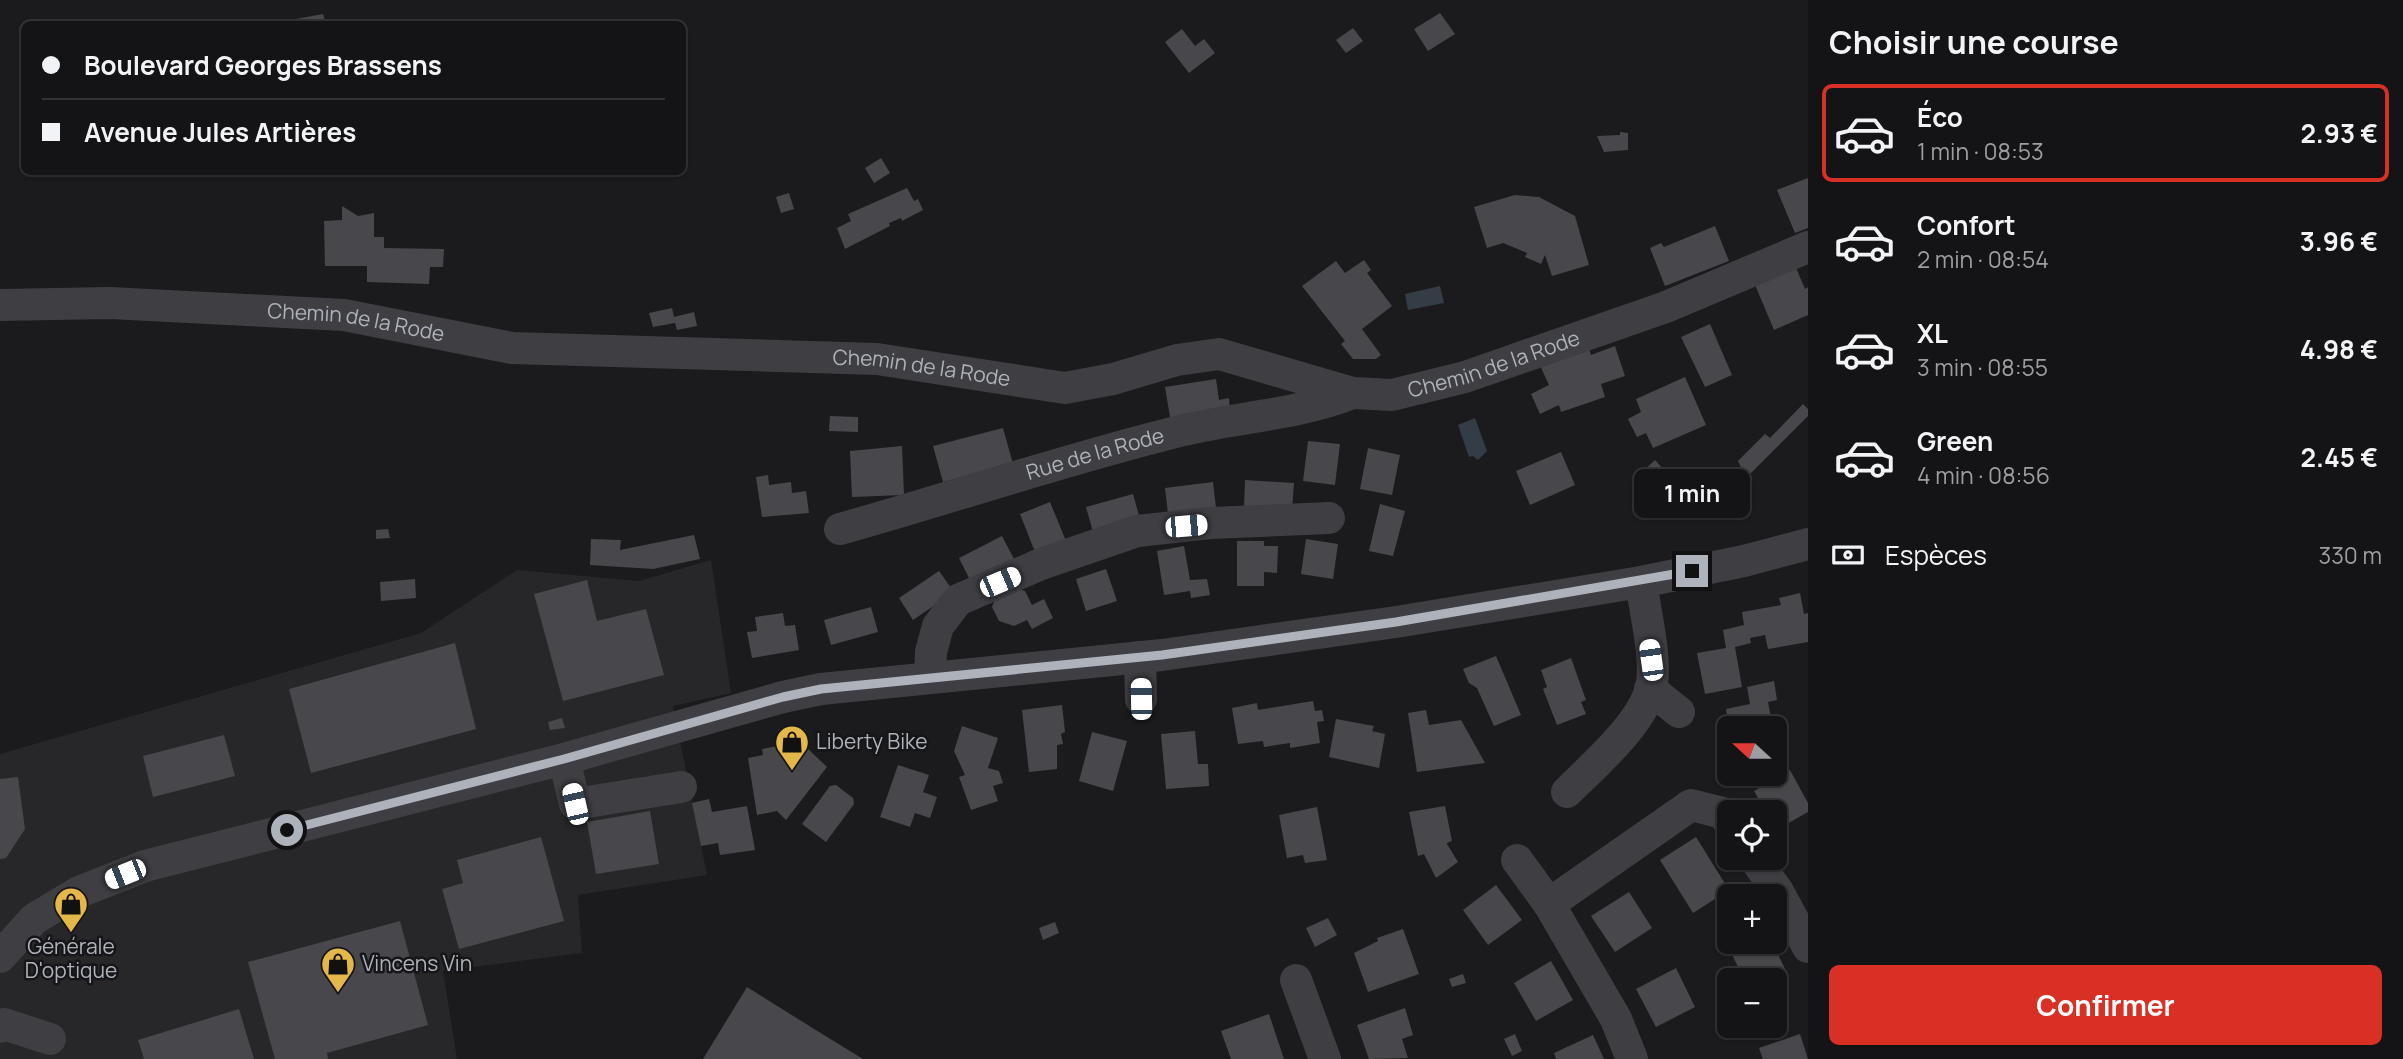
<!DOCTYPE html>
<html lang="fr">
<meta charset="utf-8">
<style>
body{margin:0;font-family:Manrope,sans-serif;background:#1d1d1f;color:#f1f3f6;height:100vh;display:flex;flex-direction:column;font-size:26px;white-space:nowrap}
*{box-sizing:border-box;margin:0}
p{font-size:23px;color:#9d9ea1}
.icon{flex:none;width:38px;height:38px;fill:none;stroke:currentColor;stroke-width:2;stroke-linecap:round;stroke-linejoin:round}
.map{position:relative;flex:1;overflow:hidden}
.side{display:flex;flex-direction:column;background:#141416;width:595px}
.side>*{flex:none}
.guide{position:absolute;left:21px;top:21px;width:665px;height:154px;border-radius:10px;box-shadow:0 2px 5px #0004,0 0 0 2px #333335;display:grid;align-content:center;height:154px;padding:0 21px;background:#141416}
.needle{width:46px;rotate:291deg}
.buttons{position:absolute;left:1717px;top:716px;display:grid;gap:14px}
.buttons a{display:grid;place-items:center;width:70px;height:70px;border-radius:10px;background:#141416;box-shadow:0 2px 5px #0004,0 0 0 2px #333335;font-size:35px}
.end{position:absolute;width:32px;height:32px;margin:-16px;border:9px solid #aeb2bb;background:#111;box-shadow:0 0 0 4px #111}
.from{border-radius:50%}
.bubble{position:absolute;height:49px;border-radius:10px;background:#141416;box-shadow:0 2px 5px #0004,0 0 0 2px #333335;font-size:23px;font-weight:700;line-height:49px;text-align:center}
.car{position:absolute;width:21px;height:42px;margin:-21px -10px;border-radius:9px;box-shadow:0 0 5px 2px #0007;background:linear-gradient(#fff 24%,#345 0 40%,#fff 0 76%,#345 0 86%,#fff 0)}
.guide b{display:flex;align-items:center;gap:24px;height:66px;font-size:26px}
.guide b+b{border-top:2px solid #333335}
.guide i{width:18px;height:18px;background:#f1f3f6}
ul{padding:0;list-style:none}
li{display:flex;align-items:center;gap:21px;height:98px;margin:0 14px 10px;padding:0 7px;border:4px solid transparent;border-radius:10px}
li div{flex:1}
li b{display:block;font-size:26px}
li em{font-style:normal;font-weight:700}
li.current{border-color:#d93025}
li>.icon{width:63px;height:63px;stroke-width:1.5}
h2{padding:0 21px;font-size:32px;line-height:84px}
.pay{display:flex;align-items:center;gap:18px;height:77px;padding:0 21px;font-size:26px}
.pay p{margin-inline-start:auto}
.button{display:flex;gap:14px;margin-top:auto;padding:14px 21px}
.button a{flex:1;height:80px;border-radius:10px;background:#d93025;color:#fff;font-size:28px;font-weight:700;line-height:80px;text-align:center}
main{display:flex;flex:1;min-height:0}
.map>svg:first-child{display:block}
.built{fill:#272729}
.water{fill:#343d45}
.building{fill:#48484c}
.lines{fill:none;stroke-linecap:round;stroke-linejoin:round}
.minor{stroke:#3e3e43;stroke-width:32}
.route{stroke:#aeb2bb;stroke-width:9}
.labels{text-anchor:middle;stroke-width:5;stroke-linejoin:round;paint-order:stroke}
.street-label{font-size:21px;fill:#aeb2bb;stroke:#161518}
.poi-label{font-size:21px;fill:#aeb2bb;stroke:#161518;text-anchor:start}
</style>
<main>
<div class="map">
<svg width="1808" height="1059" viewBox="0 0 1808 1059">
<rect width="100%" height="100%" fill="#1b1b1d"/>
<polygon class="built" points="711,560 731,693 673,706 707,875 578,895 582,953 443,971 457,1059 0,1059 0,754 421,633 517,570 639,581"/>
<g class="water">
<polygon points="1440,286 1444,303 1408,310 1405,294"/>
<polygon points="1475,418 1487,451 1478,460 1473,456 1469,457 1458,425"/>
</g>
<g class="building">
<polygon points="1440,13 1455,34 1428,51 1414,29"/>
<polygon points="323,14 326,24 286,24 285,21"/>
<polygon points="1353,28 1363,41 1346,53 1336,40"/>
<polygon points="1182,29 1195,46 1204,39 1215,53 1189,73 1165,42"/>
<polygon points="1620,132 1628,133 1628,150 1604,152 1597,136 1620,135"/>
<polygon points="881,158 890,173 874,183 865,168"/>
<polygon points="1808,178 1808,228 1795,233 1777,190"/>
<polygon points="907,188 914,201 918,199 923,210 902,221 901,218 889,223 890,226 845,249 837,228 851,221 848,214"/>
<polygon points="789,193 794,209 781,213 776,197"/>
<polygon points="1515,195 1539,197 1575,216 1589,265 1552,276 1545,255 1541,264 1525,257 1527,253 1503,243 1487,248 1474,207"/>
<polygon points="342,206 358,216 374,213 374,237 384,237 384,248 444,249 443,267 430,267 429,284 367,282 367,266 325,266 324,221 342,220"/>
<polygon points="1715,226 1729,261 1665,286 1650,248 1661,243 1664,247"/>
<polygon points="1364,260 1371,270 1367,273 1392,306 1362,329 1381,355 1376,359 1353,359 1341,344 1345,341 1302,286 1336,261 1345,273"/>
<polygon points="1794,263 1805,289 1808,287 1808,315 1774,330 1753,280"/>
<polygon points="672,308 674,317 694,312 697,326 677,330 675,323 653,327 649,313"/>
<polygon points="1710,324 1732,375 1705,387 1681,337"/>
<polygon points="1588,345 1591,355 1615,346 1625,376 1601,384 1605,397 1561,412 1559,405 1540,414 1531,394 1549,385 1538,361"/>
<polygon points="1685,377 1706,425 1653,448 1646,433 1637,437 1628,419 1641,412 1636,399"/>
<polygon points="1216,379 1219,400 1229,398 1230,412 1171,423 1165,387"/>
<polygon points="1803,404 1808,409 1808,416 1746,478 1738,461 1765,434 1770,438"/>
<polygon points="830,416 858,417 858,432 829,431"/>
<polygon points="1003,428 1013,464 943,482 933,446"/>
<polygon points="1308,441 1340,444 1335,485 1303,481"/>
<polygon points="902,446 904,495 852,497 850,451"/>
<polygon points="1368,448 1400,455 1392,495 1360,489"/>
<polygon points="1561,452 1575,485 1530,505 1516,471"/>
<polygon points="1655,460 1673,480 1659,494 1652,495 1636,478"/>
<polygon points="768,475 769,485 791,482 792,493 806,491 809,513 762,517 756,477"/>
<polygon points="1245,480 1294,483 1292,510 1244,507"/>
<polygon points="1213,482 1216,508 1168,514 1165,488"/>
<polygon points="1133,494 1140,519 1093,532 1086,507"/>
<polygon points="1050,502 1066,541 1035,552 1020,514"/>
<polygon points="1380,504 1405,511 1393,556 1369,551"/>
<polygon points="388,529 390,538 376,539 376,530"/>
<polygon points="694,535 700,559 653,569 590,565 591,539 621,540 620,550"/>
<polygon points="1002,536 1014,559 971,582 959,558"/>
<polygon points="1306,539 1338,544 1333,579 1301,574"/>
<polygon points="1237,541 1264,541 1264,546 1278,546 1277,573 1264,572 1264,586 1237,586"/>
<polygon points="1184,546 1190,580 1207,579 1210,595 1191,598 1190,591 1164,595 1157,551"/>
<polygon points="1106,569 1117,601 1086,611 1076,579"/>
<polygon points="939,571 954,592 913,620 899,598"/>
<polygon points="415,579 416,598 381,601 380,582"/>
<polygon points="587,580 597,621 646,609 664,675 563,701 534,594"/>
<polygon points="1017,588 1025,591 1032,605 1044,599 1053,618 1032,629 1027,620 1014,626 999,621 992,607 995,599"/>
<polygon points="1800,593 1804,614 1808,613 1808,642 1768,649 1765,635 1750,638 1751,643 1735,647 1742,687 1705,694 1697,653 1726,648 1723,630 1744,625 1742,612 1781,605 1779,598"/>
<polygon points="871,607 878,632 831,645 824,620"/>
<polygon points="783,613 785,626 795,625 799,650 752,658 747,632 757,631 755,617"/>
<polygon points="455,643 476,729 311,773 289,689"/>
<polygon points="1496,656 1521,715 1494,726 1477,688 1469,683 1463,669"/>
<polygon points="1571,658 1586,700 1581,702 1586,714 1557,725 1543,689 1547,687 1541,670"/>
<polygon points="1774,681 1777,700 1768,702 1773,728 1729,728 1726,709 1750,704 1747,687"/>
<polygon points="1313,701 1315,711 1322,710 1324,721 1317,722 1320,743 1290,748 1290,743 1264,747 1263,741 1238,744 1232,708 1257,703 1258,710"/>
<polygon points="1062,705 1065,732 1061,734 1063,744 1057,745 1057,769 1029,772 1022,710"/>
<polygon points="1426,710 1429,725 1461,720 1485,763 1417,772 1408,713"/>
<polygon points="562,718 565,728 550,730 548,722"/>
<polygon points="1336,719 1374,726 1372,731 1385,734 1379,768 1329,757"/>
<polygon points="962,726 998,738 988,768 999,771 1003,783 993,786 998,801 971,810 959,777 965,775 954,751"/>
<polygon points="1195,731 1198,764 1208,764 1209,786 1166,789 1161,734"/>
<polygon points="1092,732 1127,741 1113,791 1079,781"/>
<polygon points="224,735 235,776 153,797 143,756"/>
<polygon points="777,746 778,752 805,746 827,767 786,820 777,811 757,815 748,758 763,755 762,749"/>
<polygon points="898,765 929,775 923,792 937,797 930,818 915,813 910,827 880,817"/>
<polygon points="1790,770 1808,803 1808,812 1776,830 1774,812 1766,812 1754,791"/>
<polygon points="18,777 25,829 6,858 0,859 0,779"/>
<polygon points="836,785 853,798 854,804 826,842 802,824 830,786"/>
<polygon points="709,799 712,812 747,806 755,850 720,855 718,843 701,846 692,803"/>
<polygon points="1445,806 1452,841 1447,843 1447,844 1458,862 1436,878 1424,854 1418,856 1409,812"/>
<polygon points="1317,807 1327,860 1305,863 1303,855 1287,858 1279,815"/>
<polygon points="650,811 659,864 596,874 587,822"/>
<polygon points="541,837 564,921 459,949 442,889 463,883 457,860"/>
<polygon points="1696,837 1729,890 1693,913 1660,860"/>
<polygon points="1496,885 1522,920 1488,945 1463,910"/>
<polygon points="1629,892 1652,928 1615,952 1591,916"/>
<polygon points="1328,918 1337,935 1315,947 1306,928"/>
<polygon points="400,921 428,1025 327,1053 328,1059 275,1059 248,962"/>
<polygon points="1055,922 1059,933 1043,940 1039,928"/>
<polygon points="1403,929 1419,974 1368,992 1354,953 1378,941 1377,938"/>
<polygon points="1754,942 1772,942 1788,975 1774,981 1744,980 1731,952"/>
<polygon points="1551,961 1573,1000 1536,1021 1514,983"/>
<polygon points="1676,968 1695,1007 1656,1027 1636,989"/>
<polygon points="1463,974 1466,983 1452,987 1449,979"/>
<polygon points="747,987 819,1032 863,1059 703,1059"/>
<polygon points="1405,1008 1413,1035 1402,1039 1408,1058 1369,1059 1357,1025"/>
<polygon points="239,1009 254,1059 144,1059 138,1040"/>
<polygon points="1269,1014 1284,1059 1231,1059 1221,1031"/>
<polygon points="1515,1034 1522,1051 1512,1056 1504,1039"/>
<polygon points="1800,1034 1808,1059 1763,1059 1759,1048"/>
<polygon points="1593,1035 1604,1059 1556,1059 1554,1053"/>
</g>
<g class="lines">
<g class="minor">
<path id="s1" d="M0,305l110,-2 234,12 168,33 365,11 188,29 48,-9 64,-19 42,-6 134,39 39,2 73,-18 201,-70 142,-60"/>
<path id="s2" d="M840,529c111,-31 220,-68 332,-96 60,-16 123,-17 181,-40"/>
<polyline points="1140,657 1141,699"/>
<polyline points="930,677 931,652 938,626 958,600 1041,564 1137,531 1210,523 1329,518"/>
<polyline points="1650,689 1679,712"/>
<polyline points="564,759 575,804 681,787"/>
<path d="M1567,792c26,-26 79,-71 85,-109 4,-27 -7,-73 -11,-101"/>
<polyline points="1754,858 1777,890 1808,947"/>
<polyline points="1517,860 1549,904"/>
<polyline points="0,957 34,919 79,892 145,866 564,759 783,697 821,689 1162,655 1396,622 1641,582 1744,561 1808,544"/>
<polyline points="1296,980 1325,1059"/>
<polyline points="0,1027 4,1024 50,1039"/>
<polyline points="1632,1059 1616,1019 1549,904 1691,805 1723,813 1729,822"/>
</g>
</g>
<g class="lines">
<polyline class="route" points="287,830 564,759 783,697 821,689 1162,655 1396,622 1692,571"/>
</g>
<defs>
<g id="shop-pin" transform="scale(1.75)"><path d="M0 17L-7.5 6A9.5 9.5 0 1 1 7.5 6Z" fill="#e5b74a" stroke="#161518"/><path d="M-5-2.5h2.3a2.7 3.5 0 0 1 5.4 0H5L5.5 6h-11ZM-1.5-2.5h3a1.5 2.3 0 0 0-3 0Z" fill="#111"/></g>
</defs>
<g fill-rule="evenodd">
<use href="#shop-pin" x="792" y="742"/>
<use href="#shop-pin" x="71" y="904"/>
<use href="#shop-pin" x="338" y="964"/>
</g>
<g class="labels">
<g class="street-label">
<text dy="7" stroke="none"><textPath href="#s1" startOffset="357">Chemin de la Rode</textPath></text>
<text dy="7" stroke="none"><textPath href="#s1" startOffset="1514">Chemin de la Rode</textPath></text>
<text dy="7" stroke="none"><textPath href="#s1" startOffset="926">Chemin de la Rode</textPath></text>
<text dy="7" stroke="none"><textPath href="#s2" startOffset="266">Rue de la Rode</textPath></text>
</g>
<g class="poi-label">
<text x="816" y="749">Liberty Bike</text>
<text x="71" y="954" text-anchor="middle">Générale<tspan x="71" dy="24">D'optique</tspan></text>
<text x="362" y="971">Vincens Vin</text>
</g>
</g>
</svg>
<div class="buttons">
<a><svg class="needle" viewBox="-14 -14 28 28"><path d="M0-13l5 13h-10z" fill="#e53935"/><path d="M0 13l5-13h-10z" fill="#9d9ea1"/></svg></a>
<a><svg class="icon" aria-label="locate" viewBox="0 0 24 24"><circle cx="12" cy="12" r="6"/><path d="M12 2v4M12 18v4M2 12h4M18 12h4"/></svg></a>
<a>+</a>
<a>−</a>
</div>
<i class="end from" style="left:287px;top:830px"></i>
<i class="end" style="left:1692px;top:571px"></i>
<div class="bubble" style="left:1634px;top:469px;width:116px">1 min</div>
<i class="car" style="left:1186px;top:526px;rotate:85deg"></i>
<i class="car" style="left:1000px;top:582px;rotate:67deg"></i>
<i class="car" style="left:1651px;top:660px;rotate:352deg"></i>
<i class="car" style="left:1141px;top:699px;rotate:359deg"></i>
<i class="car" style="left:575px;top:804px;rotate:347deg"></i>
<i class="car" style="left:125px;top:874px;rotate:248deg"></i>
<div class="guide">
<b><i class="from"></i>Boulevard Georges Brassens</b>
<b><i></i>Avenue Jules Artières</b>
</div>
</div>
<section class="side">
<h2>Choisir une course</h2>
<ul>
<li class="current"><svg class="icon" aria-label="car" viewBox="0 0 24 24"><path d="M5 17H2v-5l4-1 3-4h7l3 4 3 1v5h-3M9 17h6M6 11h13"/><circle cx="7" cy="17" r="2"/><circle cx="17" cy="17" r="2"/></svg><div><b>Éco</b><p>1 min · 08:53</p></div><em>2.93 €</em></li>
<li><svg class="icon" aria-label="car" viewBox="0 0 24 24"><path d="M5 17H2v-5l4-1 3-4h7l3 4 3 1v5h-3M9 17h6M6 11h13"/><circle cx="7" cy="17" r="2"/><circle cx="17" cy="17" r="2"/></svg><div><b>Confort</b><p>2 min · 08:54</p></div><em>3.96 €</em></li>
<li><svg class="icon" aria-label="car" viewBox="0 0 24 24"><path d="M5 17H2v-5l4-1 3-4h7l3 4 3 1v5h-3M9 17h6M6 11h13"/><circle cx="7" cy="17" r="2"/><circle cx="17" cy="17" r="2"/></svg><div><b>XL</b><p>3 min · 08:55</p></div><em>4.98 €</em></li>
<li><svg class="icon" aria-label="car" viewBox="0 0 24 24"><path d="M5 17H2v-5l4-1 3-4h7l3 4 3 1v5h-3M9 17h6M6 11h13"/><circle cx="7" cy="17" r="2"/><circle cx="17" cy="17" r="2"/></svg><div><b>Green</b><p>4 min · 08:56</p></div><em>2.45 €</em></li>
</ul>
<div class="pay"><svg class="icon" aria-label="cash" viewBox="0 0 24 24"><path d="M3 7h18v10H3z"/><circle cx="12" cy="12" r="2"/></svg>Espèces<p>330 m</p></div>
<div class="button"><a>Confirmer</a></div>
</section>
</main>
